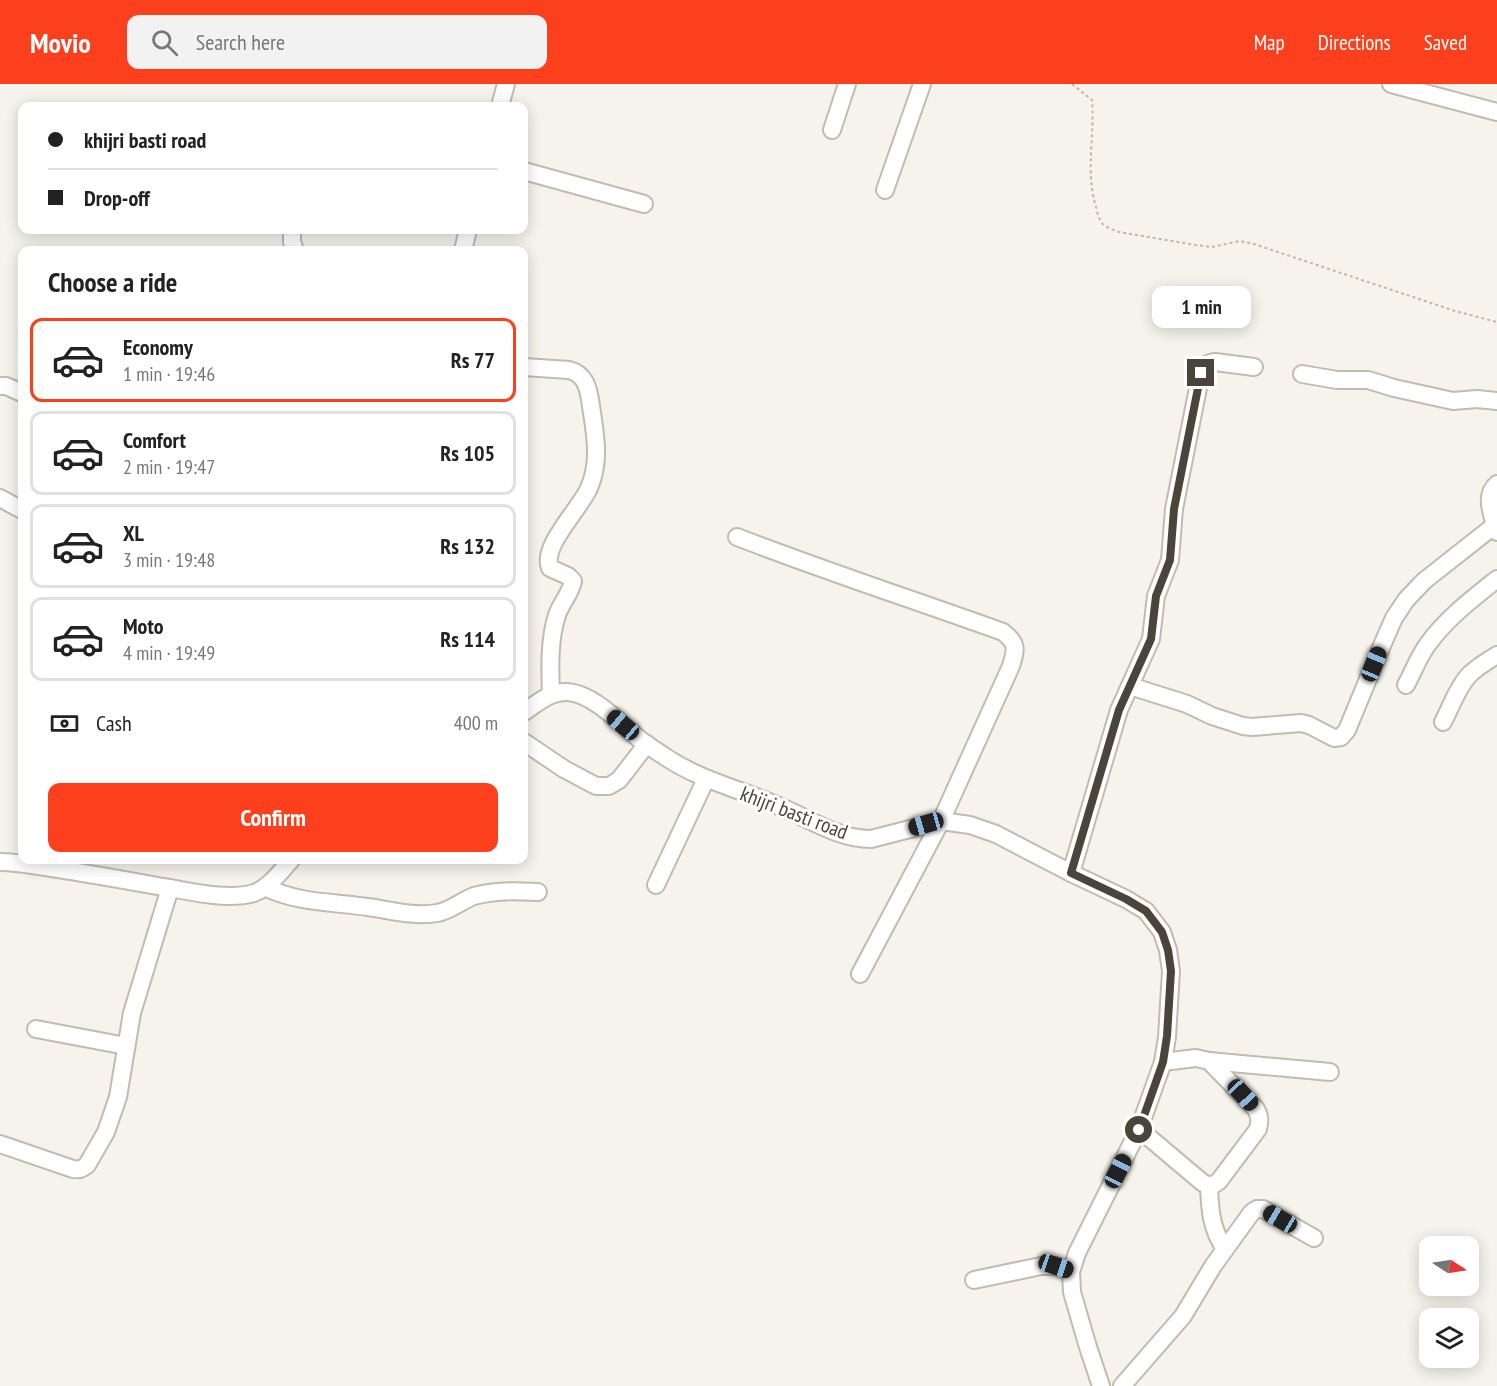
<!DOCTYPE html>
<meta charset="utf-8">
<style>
body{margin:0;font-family:"PT Sans Narrow",sans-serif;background:#f2f2f2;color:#222;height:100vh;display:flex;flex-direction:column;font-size:22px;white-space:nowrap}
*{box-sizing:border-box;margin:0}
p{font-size:20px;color:#767676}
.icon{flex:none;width:33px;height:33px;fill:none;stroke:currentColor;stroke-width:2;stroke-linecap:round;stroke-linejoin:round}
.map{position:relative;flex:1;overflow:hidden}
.details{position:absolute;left:18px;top:162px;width:510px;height:618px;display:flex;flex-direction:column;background:#fff;border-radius:12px;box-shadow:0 3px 15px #0003}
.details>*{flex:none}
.top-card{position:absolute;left:18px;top:18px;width:510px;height:132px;border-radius:12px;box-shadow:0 3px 15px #0003;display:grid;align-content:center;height:132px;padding:0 30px;background:#fff}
.needle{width:39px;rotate:102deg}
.fabs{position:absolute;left:1419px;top:1152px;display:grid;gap:12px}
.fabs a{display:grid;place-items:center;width:60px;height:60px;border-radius:12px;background:#fff;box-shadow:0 3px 15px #0003;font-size:30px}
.end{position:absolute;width:27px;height:27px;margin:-14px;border:8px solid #4b4439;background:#fff;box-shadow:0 0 0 3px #fff}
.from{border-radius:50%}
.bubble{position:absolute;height:42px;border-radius:12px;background:#fff;box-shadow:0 3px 15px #0003;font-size:20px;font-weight:700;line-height:42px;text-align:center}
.car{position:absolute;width:18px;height:36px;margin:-18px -9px;border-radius:8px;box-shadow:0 0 4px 2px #0007;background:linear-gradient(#222 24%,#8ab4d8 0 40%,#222 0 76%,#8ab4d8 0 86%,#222 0)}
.top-card b{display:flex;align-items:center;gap:21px;height:57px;font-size:22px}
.top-card b+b{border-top:2px solid #e0e0e0}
.top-card i{width:15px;height:15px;background:#222}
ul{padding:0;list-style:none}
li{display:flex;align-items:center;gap:18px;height:84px;margin:0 12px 9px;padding:0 18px;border:3px solid #e0e0e0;border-radius:12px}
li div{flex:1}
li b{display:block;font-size:22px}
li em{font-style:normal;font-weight:700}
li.on{border-color:#fc3f1d}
li>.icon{width:54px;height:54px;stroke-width:1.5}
h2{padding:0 30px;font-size:27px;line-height:72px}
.pay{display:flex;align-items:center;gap:15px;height:66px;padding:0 30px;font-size:22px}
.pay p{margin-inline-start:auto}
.cta{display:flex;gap:12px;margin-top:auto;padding:12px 30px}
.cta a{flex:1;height:69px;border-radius:12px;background:#fc3f1d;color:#fff;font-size:24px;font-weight:700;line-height:69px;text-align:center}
header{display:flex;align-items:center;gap:36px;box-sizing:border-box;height:84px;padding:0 30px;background:#fc3f1d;color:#fff}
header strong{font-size:28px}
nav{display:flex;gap:33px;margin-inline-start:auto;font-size:21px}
.search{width:420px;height:54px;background:#f2f2f2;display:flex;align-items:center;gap:15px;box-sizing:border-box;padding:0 21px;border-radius:12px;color:#767676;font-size:22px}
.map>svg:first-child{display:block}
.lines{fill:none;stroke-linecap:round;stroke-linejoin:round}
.minor-casing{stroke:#c2bbae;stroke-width:20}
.path{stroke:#c4b79f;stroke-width:2;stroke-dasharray:3 3;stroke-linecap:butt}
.minor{stroke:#fff;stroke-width:16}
.route{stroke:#4b4439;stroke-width:8}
.labels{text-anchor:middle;stroke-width:6;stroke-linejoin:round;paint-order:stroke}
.street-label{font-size:21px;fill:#4b4439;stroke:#fff}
</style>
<header>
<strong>Movio</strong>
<div class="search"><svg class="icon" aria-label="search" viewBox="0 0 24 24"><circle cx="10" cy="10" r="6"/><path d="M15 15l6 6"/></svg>Search here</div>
<nav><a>Map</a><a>Directions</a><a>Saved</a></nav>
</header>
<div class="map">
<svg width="1497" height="1302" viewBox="0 0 1497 1302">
<rect width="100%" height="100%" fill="#f6f3ec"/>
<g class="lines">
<g class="minor-casing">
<g id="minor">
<polyline points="1391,0 1497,28"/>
<polyline points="500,22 506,0"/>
<polyline points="832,46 847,0"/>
<polyline points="524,87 644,120"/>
<polyline points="885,106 922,0"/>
<polyline points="292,146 292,158 295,166"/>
<polyline points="463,166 468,146"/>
<path d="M524,283l45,3c17,4 20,20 22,36 4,27 10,55 -2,82 -9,21 -48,58 -39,80l18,8 5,5c-2,12 -12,22 -16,34 -8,25 -7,53 -6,79"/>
<polyline points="1302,290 1337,296 1368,296 1394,304 1453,317 1477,315 1497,317"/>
<polyline points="0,302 6,302 22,309"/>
<path d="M1497,400c-14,12 -4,32 0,48"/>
<polyline points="0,414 22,426"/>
<path d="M737,453c88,34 177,63 266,95 15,12 13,17 8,34l-70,155 -81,153"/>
<path d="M1406,601c7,-13 13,-29 22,-41 19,-26 44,-45 69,-65"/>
<polyline points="1130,602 1187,620 1212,632 1243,642 1252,643 1301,639 1309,641 1334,654 1341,653 1347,646 1383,559 1394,534 1406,516 1424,497 1495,441"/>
<path d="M524,628c14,-9 26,-21 44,-20 25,2 51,30 69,45 9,8 20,14 30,21 35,23 76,32 114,49 29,12 57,32 90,32l70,-18 29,4 26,9 75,39 55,26 20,12 16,21 6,18 3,21 -4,66 -4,25 -24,67 -62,124 -6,19 1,20 16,55 13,39"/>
<path d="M1443,638c8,-15 14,-34 26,-47 8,-8 18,-14 28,-20"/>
<polyline points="524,658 564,685 596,702 609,702 619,696 647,660"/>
<path d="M0,778c21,0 42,5 64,8 33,5 66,11 99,17 27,4 64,14 91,6 15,-5 27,-22 37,-33"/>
<path d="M1071,789l48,-163 32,-71 5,-43 14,-36 4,-51 27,-136c3,-7 6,-10 14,-11l39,5"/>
<polyline points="656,801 706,695"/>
<path d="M265,803c32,16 68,15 103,20 22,3 46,10 69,6 13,-2 24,-12 37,-17 21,-6 42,-5 64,-4"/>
<polyline points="36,945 126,962"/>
<polyline points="1209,977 1330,988"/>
<path d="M1139,1045l64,54c7,3 10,3 16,-2l39,-52c2,-8 2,-12 -2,-20l-47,-48 -13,-3 -33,4"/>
<path d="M0,1060l73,25c6,1 9,0 14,-4l19,-33 12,-35 14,-84 38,-125"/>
<path d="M1209,1102c1,24 2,43 16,63"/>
<polyline points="974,1196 1041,1182 1056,1182 1071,1188"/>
<polyline points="1122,1302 1183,1232 1213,1182 1252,1128 1257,1125 1263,1125 1314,1154"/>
</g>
</g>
<path class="path" d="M1072,0l20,16c3,37 -7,70 4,107 1,4 2,9 4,13 3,7 12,9 19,12l76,13 17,2 28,-6 14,3 201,67 42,11"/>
<use href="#minor" class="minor"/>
</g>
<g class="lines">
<polyline class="route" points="1139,1046 1163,978 1167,952 1171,887 1168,866 1162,848 1146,827 1126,815 1071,789 1119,626 1151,555 1156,512 1170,476 1174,425 1201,289"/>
</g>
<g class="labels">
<g class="street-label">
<text transform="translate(794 729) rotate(21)" y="7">khijri basti road</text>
</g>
</g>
</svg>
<div class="fabs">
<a><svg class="needle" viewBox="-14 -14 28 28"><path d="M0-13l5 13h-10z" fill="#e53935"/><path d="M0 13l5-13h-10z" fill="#767676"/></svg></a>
<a><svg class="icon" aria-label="layers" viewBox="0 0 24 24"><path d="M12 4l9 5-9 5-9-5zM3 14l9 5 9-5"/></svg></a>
</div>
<i class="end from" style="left:1139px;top:1046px"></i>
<i class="end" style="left:1201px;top:289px"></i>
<div class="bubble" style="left:1152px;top:202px;width:99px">1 min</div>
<i class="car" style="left:1374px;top:580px;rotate:22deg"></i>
<i class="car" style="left:623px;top:641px;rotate:310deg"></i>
<i class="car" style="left:926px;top:740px;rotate:254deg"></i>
<i class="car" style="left:1243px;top:1011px;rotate:137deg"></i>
<i class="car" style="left:1118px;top:1087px;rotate:27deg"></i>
<i class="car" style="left:1280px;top:1135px;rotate:300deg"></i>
<i class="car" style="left:1056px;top:1182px;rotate:109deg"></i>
<div class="top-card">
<b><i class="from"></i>khijri basti road</b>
<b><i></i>Drop-off</b>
</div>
<section class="details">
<h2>Choose a ride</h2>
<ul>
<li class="on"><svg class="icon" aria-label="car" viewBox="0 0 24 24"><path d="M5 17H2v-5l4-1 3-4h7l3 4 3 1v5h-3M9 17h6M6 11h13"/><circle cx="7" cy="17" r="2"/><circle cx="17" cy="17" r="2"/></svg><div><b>Economy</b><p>1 min · 19:46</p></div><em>Rs 77</em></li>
<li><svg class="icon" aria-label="car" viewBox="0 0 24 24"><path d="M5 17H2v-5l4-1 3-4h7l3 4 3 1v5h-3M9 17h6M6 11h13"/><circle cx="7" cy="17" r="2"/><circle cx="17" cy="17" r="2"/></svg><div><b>Comfort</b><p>2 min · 19:47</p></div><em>Rs 105</em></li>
<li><svg class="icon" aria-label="car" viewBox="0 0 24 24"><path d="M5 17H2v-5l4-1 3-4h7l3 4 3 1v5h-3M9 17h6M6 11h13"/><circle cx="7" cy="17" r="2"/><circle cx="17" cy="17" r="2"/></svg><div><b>XL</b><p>3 min · 19:48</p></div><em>Rs 132</em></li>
<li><svg class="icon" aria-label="car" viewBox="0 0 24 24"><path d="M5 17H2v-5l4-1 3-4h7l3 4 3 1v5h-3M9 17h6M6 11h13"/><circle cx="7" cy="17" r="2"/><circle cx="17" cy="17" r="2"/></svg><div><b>Moto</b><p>4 min · 19:49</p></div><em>Rs 114</em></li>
</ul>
<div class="pay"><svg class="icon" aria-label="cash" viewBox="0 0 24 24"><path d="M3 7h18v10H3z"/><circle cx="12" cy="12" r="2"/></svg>Cash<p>400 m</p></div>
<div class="cta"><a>Confirm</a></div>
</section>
</div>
